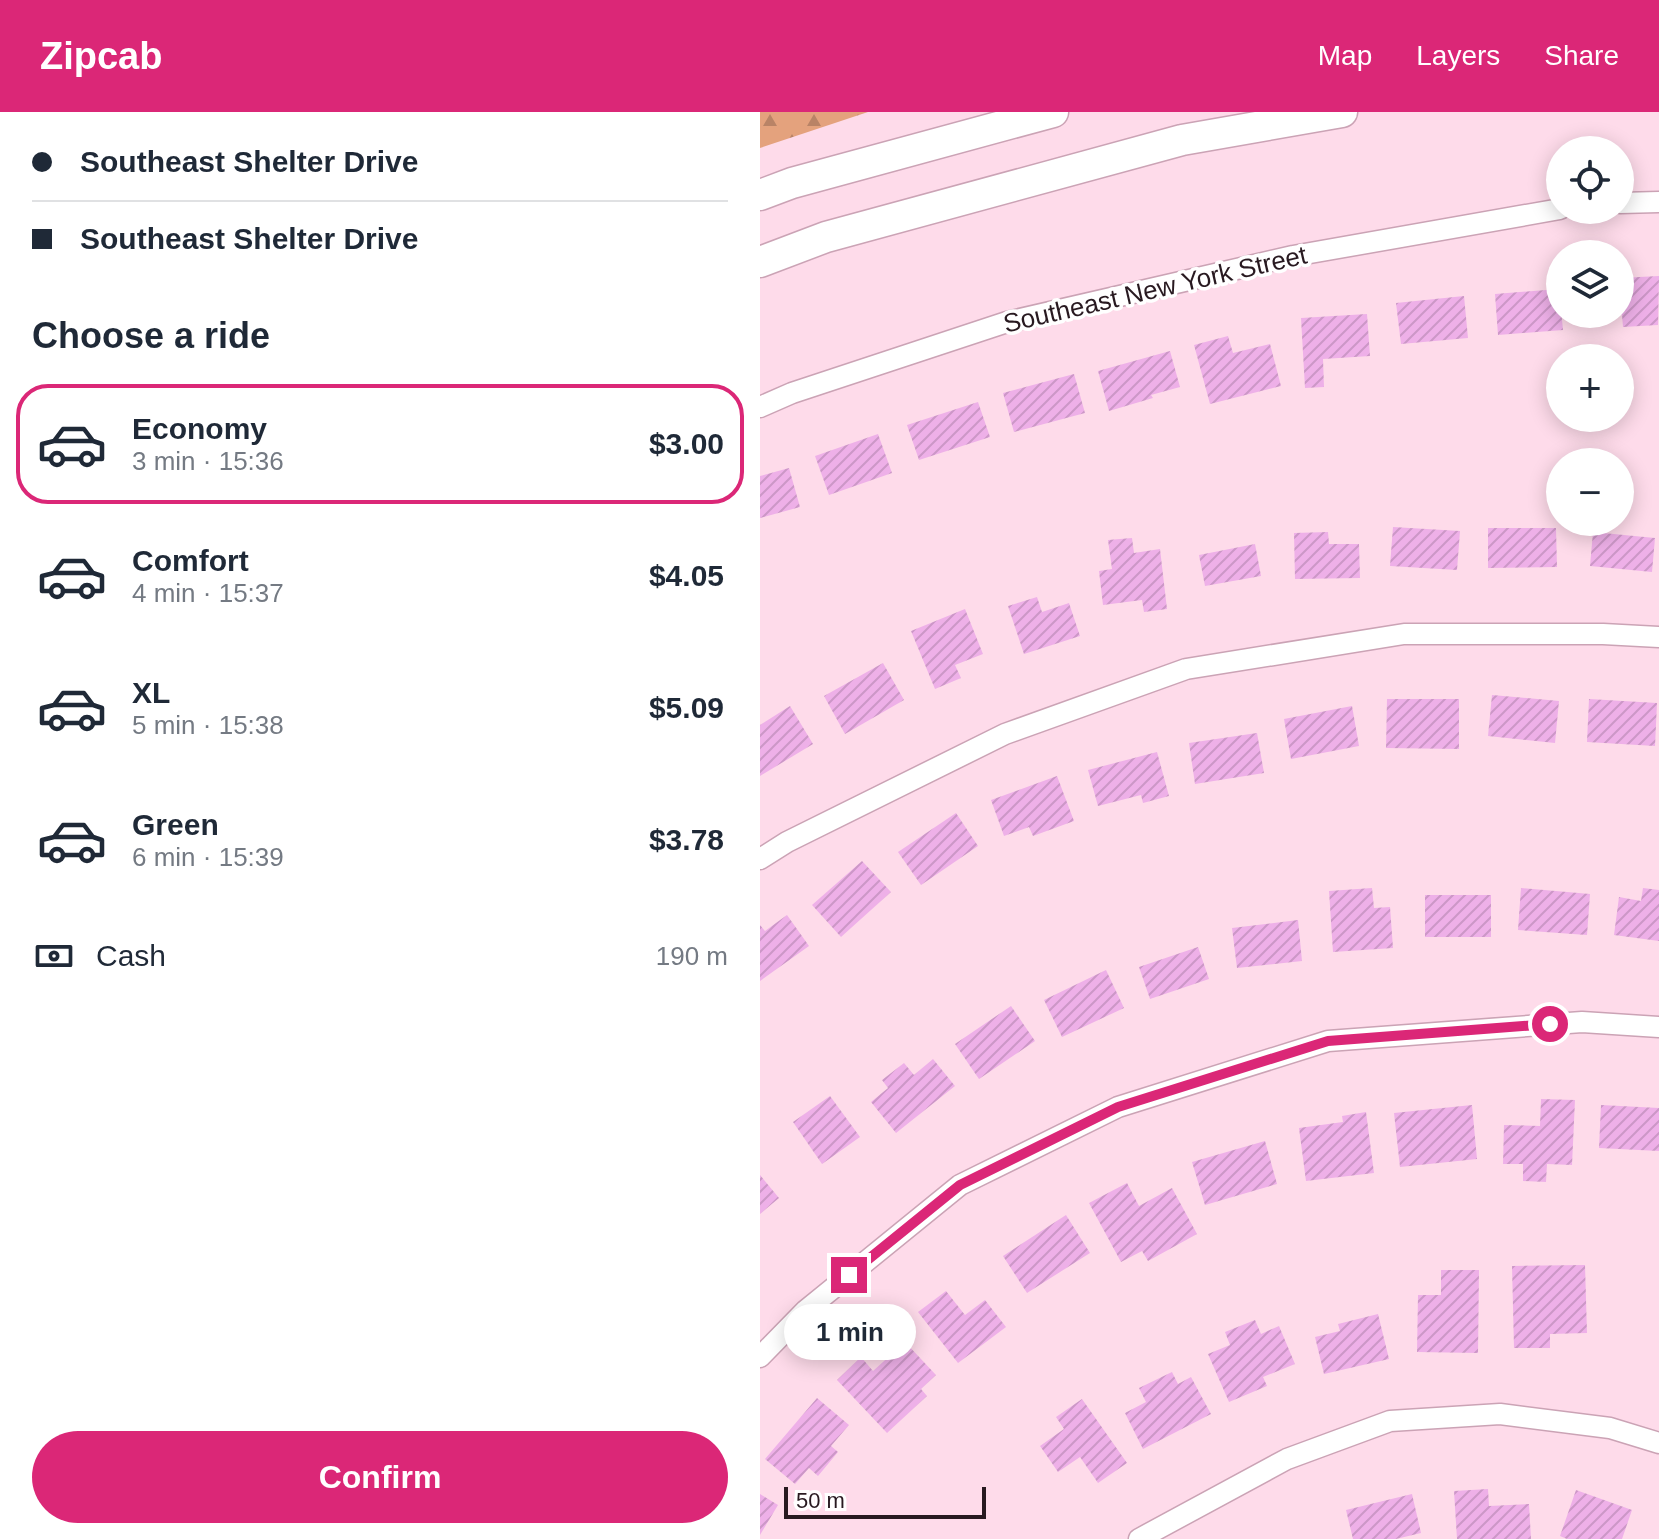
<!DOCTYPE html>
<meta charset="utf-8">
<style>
body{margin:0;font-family:Helvetica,sans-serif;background:#f6f6f7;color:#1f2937;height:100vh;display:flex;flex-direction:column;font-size:30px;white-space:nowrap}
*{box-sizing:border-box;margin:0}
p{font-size:26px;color:#747a83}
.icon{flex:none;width:44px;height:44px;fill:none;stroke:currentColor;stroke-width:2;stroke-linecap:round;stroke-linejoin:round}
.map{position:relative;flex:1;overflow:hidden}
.drawer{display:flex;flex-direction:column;background:#fff;width:760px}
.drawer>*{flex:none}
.guide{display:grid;align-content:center;height:176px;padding:0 32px;background:#fff}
.tools{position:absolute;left:786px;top:24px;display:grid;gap:16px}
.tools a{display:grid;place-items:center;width:88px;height:88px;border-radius:50%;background:#fff;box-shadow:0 4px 20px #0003;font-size:40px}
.scale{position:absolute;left:24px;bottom:20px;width:202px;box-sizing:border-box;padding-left:8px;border:4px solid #281920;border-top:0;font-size:22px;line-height:28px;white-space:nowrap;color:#281920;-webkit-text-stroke:6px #fff;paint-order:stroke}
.end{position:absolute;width:36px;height:36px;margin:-18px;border:10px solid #db2777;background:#fff;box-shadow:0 0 0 4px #fff}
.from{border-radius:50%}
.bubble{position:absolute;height:56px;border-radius:28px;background:#fff;box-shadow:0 4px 20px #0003;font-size:26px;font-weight:700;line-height:56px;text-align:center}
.guide b{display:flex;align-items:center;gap:28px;height:76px;font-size:30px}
.guide b+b{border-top:2px solid #e0e1e3}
.guide i{width:20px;height:20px;background:#1f2937}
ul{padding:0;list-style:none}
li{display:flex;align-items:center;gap:24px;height:120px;margin:0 16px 12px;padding:0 16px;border:4px solid transparent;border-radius:32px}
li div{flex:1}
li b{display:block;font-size:30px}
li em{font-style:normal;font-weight:700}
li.current{border-color:#db2777}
li>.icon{width:72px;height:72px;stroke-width:1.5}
h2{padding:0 32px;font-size:36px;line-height:96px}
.pay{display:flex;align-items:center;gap:20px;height:88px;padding:0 32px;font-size:30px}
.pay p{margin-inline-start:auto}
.button{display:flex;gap:16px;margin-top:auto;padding:16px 32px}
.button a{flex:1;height:92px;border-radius:48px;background:#db2777;color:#fff;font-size:32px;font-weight:700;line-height:92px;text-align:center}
header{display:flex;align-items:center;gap:48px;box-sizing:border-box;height:112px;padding:0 40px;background:#db2777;color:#fff}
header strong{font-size:38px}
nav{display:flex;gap:44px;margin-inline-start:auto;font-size:28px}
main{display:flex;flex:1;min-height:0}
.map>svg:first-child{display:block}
.forest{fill:url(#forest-firs)}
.building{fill:url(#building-hatch)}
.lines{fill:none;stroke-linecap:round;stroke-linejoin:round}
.minor-casing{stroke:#cba3b5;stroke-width:23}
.secondary-casing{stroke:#cba3b5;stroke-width:33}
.minor{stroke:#fff;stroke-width:20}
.secondary{stroke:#fff;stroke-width:30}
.route{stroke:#db2777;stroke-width:10}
.labels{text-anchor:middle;stroke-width:7;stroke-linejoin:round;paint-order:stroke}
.street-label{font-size:26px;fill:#281920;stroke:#fff}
</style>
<header>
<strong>Zipcab</strong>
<nav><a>Map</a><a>Layers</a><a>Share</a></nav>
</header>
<main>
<section class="drawer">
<div class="guide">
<b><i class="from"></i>Southeast Shelter Drive</b>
<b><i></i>Southeast Shelter Drive</b>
</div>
<h2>Choose a ride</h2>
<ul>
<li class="current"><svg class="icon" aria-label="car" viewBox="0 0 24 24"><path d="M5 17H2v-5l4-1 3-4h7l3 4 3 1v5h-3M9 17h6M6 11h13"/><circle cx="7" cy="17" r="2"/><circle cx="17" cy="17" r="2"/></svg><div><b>Economy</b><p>3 min · 15:36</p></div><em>$3.00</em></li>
<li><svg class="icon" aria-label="car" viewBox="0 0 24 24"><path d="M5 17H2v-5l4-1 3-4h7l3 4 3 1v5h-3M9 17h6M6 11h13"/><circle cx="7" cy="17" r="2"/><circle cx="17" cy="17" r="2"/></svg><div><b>Comfort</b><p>4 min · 15:37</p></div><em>$4.05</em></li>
<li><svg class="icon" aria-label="car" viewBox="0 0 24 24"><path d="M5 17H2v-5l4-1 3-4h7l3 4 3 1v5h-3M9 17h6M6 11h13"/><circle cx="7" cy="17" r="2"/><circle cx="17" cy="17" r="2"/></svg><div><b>XL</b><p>5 min · 15:38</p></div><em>$5.09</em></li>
<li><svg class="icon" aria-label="car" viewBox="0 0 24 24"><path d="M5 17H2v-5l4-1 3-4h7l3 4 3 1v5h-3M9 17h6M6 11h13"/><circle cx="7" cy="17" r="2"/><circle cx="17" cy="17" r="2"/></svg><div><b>Green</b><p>6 min · 15:39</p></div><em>$3.78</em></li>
</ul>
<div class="pay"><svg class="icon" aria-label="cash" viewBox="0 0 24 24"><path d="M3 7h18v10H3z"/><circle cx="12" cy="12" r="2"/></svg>Cash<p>190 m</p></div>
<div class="button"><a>Confirm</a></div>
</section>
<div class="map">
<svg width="899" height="1427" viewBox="0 0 899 1427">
<defs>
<pattern id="forest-firs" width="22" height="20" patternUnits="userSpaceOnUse" patternTransform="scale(2)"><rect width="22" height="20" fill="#e4a27d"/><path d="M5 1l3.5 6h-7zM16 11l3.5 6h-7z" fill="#b98366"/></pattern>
<pattern id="building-hatch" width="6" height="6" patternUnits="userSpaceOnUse" patternTransform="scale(2)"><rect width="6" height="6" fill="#eeb0e8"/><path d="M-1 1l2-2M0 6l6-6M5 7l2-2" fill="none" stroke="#cc97c7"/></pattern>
</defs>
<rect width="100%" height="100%" fill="#fedbea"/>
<polygon class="forest" points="0,0 108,0 0,36"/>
<g class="building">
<polygon points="899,164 898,213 863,215 862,203 860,203 860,166"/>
<polygon points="799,177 803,218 738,223 735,182"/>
<polygon points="704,184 708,226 641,232 636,191"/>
<polygon points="607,202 610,244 563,247 564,275 545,276 541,206"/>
<polygon points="468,224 473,241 510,232 521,274 450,292 434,233"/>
<polygon points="410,239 420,275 391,283 393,286 349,299 338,259"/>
<polygon points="314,262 325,301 254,320 243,281"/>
<polygon points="218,290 230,325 159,348 147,313"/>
<polygon points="118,322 132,361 69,383 55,344"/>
<polygon points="29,356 40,395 0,406 0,364"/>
<polygon points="633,415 700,419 697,458 630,454"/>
<polygon points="728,416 796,416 797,455 728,456"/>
<polygon points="568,420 569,432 599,432 600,466 535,467 534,421"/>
<polygon points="833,420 895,426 892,460 830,454"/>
<polygon points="372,426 374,441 400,437 407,497 384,500 382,488 343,493 339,459 352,457 348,428"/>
<polygon points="495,432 501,464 445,474 439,443"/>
<polygon points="277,485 282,500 309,491 320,524 264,542 248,494"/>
<polygon points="205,497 223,542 195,553 201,566 175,577 151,519"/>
<polygon points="123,551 144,588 85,622 64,584"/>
<polygon points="732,583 799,589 795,631 728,624"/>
<polygon points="627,587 699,587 699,637 626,636"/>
<polygon points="829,587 897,591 895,634 827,630"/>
<polygon points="30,594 53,632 0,664 0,613"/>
<polygon points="592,594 599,634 531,647 524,607"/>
<polygon points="497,621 504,661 435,672 429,631"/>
<polygon points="397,640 409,684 383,691 381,683 338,694 328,658"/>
<polygon points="297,664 314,709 273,724 269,715 244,724 231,688"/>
<polygon points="196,701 218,734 161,773 138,740"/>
<polygon points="102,749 131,780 81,825 52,793"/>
<polygon points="612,776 614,796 630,795 633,836 573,840 569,779"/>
<polygon points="761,776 830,782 827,823 758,818"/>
<polygon points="883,776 899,778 899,829 854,823 859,785 881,789"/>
<rect x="665" y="783" width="66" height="42"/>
<polygon points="27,803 49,834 0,869 0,813 5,819"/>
<polygon points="538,808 542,849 477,856 472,816"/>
<polygon points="438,835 449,867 390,887 379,855"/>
<polygon points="346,858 364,896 302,925 284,888"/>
<polygon points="251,894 275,929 219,967 195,932"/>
<polygon points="173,947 195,974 136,1021 111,990 128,976 122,968 144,951 154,963"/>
<polygon points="70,984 100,1025 62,1052 33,1010"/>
<polygon points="781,987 815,988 812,1053 787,1052 786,1070 763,1069 763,1052 743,1052 744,1013 780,1014"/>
<polygon points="712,993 717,1047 640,1055 634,1001"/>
<polygon points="841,993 899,996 899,1039 839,1036"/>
<polygon points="606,1000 614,1061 546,1069 539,1016 583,1010 582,1004"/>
<polygon points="505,1029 517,1072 445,1093 432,1050"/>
<polygon points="0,1063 19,1086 0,1102"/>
<polygon points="367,1071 379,1094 412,1076 437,1122 388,1149 382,1139 361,1150 329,1091"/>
<polygon points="306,1103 330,1141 267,1181 243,1144"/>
<polygon points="825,1153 827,1221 790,1222 790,1236 754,1236 752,1154"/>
<polygon points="681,1158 719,1158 718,1241 657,1240 658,1183 681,1183"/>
<polygon points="186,1179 205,1203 225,1188 246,1215 198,1251 158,1200"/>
<polygon points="618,1202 629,1247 564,1262 555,1225 580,1219 578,1212"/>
<polygon points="495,1208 501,1222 519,1214 535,1252 503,1265 507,1274 469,1290 448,1242 470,1233 465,1220"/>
<polygon points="145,1230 176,1263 161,1277 167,1284 127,1321 77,1268 101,1245 113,1259"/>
<polygon points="412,1260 418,1272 431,1265 451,1302 383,1337 365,1301 386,1290 379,1276"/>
<polygon points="57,1286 89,1313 71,1334 78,1340 58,1364 49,1356 35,1372 5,1347"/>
<polygon points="322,1287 367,1351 338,1371 320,1345 298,1360 280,1334 304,1317 296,1305"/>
<polygon points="728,1377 729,1394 769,1392 771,1427 697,1427 694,1379"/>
<polygon points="816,1378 872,1398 862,1427 807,1427 800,1424"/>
<polygon points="0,1382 18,1393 0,1423"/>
<polygon points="652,1382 661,1421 636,1427 593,1427 586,1398"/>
</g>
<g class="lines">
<g class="minor-casing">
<g id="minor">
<polyline points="860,91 899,90"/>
<polyline points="0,295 32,281 247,210 533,144 800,97"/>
<polyline points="0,747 27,730 245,622 426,557 644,522 843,522 899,525"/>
<polyline points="0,1245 45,1199 200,1073 358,995 568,929 822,910 899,915"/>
<polyline points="379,1427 527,1347 630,1309 740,1302 850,1316 899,1331"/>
</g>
</g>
<g class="secondary-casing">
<g id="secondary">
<polyline points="0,83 32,71 293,0"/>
<polyline points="0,150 66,125 422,28 582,0"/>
</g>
</g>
<use href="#minor" class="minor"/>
<use href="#secondary" class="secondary"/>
</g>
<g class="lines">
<polyline class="route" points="89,1163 200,1073 358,995 568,929 790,912"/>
</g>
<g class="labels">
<g class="street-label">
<text transform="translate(395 177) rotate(-13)" y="9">Southeast New York Street</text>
</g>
</g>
</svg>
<div class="tools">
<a><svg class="icon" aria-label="locate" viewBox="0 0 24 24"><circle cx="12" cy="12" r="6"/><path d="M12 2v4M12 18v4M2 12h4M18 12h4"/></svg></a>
<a><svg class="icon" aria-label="layers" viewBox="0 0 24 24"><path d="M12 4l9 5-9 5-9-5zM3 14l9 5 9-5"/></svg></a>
<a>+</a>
<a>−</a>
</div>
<div class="scale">50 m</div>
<i class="end from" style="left:790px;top:912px"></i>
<i class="end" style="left:89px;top:1163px"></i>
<div class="bubble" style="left:24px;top:1192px;width:132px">1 min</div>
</div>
</main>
